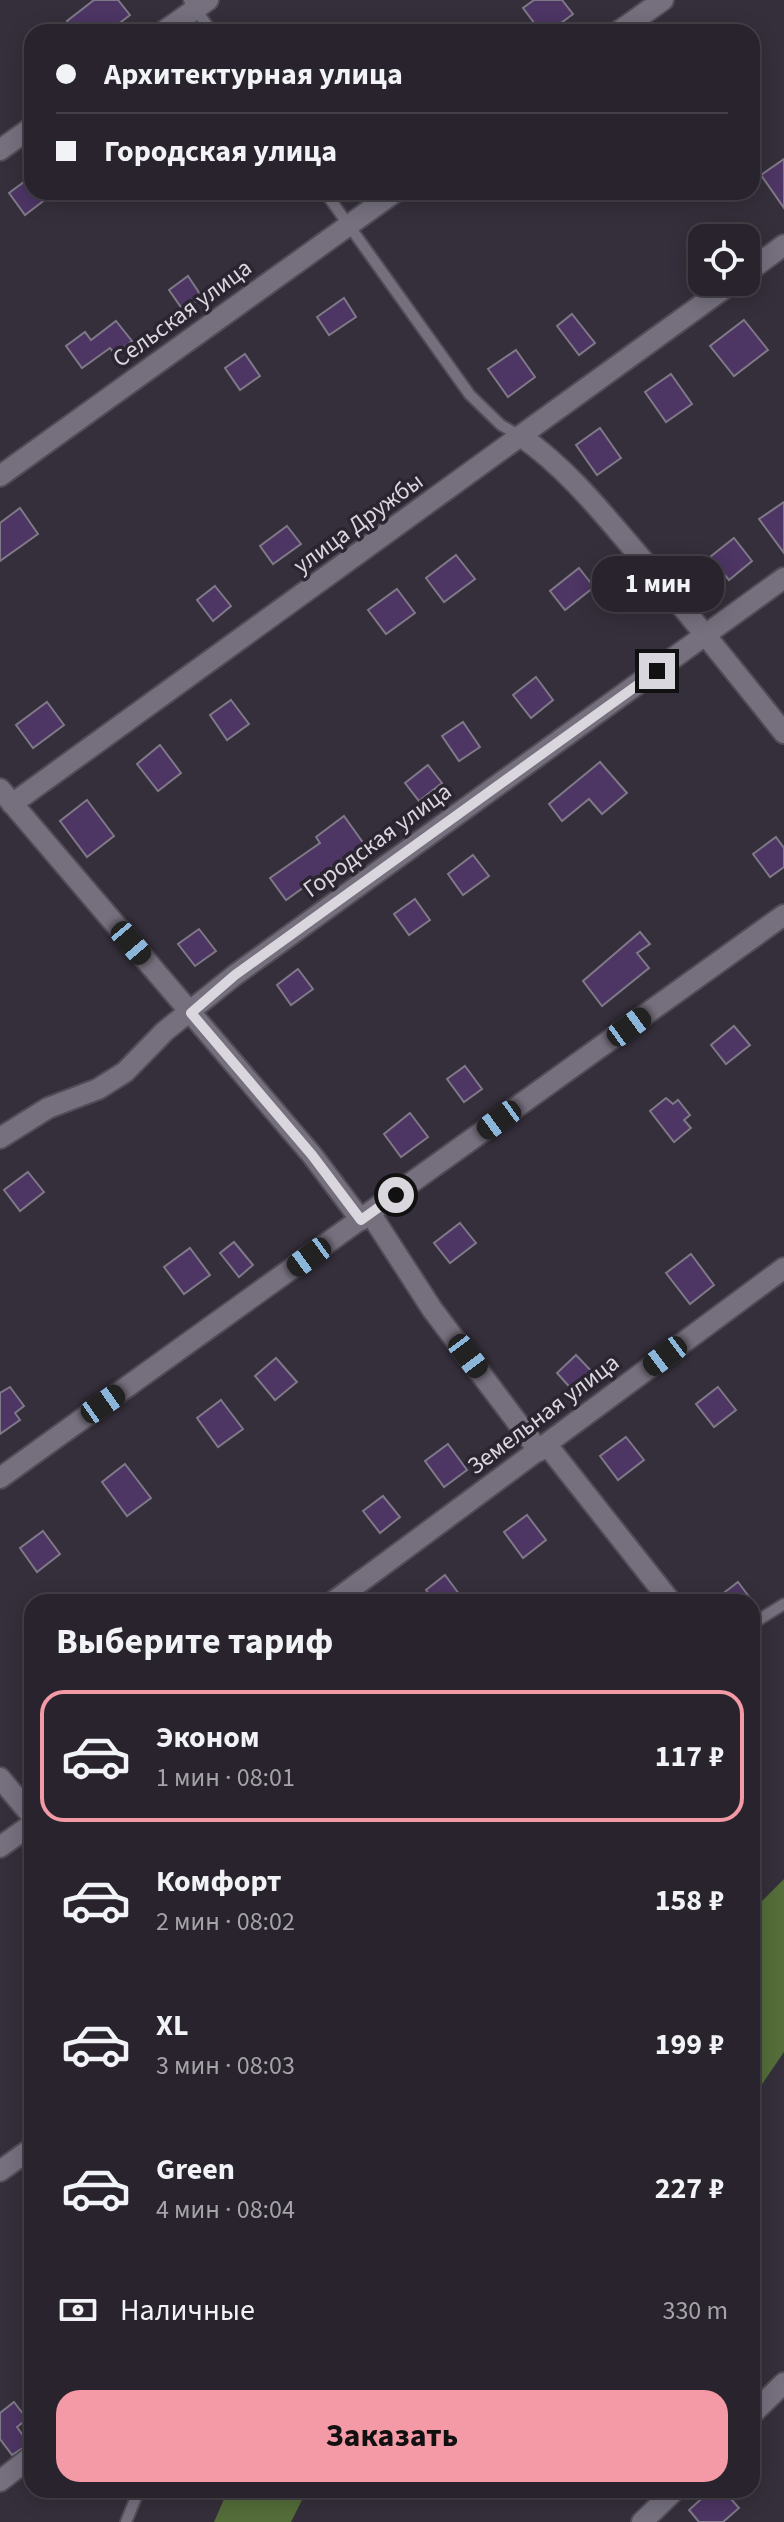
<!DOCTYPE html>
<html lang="ru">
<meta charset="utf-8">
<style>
body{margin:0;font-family:"Source Sans 3",sans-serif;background:#342f38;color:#f1f3f6;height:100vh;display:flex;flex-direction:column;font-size:30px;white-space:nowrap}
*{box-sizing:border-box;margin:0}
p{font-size:26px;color:#a5a4a9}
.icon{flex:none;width:44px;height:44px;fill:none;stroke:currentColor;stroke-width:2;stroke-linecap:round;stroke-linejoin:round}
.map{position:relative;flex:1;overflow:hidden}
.drawer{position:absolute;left:24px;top:1594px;width:736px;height:904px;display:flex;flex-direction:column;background:#28232c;border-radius:24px;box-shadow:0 4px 20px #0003,0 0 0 2px #444048}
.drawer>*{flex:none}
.guide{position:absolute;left:24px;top:24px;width:736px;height:176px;border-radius:24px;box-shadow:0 4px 20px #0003,0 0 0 2px #444048;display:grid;align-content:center;height:176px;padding:0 32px;background:#28232c}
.tools{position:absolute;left:688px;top:224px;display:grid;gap:16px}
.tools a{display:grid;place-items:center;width:72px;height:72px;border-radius:16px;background:#28232c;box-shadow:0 4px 20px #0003,0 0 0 2px #444048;font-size:40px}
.end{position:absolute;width:36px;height:36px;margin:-18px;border:10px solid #d9d6dd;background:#111;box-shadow:0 0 0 4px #111}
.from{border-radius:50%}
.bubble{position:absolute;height:56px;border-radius:24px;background:#28232c;box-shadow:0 4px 20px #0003,0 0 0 2px #444048;font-size:26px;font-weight:700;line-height:56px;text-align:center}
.car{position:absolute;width:24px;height:48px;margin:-24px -12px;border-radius:10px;box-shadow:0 0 6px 2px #0007;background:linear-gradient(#222 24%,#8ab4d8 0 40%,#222 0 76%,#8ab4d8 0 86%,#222 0)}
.guide b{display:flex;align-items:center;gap:28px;height:76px;font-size:30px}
.guide b+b{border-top:2px solid #444048}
.guide i{width:20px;height:20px;background:#f1f3f6}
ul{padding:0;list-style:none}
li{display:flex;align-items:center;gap:24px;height:132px;margin:0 16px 12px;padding:0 16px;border:4px solid transparent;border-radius:24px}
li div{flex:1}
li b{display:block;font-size:30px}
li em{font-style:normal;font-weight:700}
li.current{border-color:#f49aa6}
li>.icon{width:72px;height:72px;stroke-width:1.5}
h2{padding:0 32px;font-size:36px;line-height:96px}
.pay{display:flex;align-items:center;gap:20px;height:88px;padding:0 32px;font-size:30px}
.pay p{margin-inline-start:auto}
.primary-button{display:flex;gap:16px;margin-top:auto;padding:16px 32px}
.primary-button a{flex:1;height:92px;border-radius:24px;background:#f49aa6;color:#111;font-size:32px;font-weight:700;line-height:92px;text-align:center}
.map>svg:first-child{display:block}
.forest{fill:#546d39}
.building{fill:#4d3564;stroke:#7f7987;stroke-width:2}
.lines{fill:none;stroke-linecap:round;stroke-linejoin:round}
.lane-casing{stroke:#514c56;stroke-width:14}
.street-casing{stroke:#514c56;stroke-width:24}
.lane{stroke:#76707e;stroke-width:10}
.street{stroke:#76707e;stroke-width:20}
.route{stroke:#d9d6dd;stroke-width:10}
.labels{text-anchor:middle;stroke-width:7;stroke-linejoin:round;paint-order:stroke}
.street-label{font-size:24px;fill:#d9d6dd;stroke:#2b2531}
</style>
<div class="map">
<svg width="784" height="2522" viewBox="0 0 784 2522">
<rect width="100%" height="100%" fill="#352f3b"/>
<g class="forest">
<polygon points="784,1879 784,2052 752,2099 752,1911"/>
<polygon points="228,2490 307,2490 291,2522 214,2522"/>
</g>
<g class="building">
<polygon points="94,0 118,0 130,15 108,32 75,32 67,21"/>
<polygon points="534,0 562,0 573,14 549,32 541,32 523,8"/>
<polygon points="784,159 784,208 761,175"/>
<polygon points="32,176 32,192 55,192 25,215 9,193"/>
<polygon points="188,276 202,297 183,310 169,290"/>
<polygon points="344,298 356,317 329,335 317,317"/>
<polygon points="572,314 595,343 579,355 557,326"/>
<polygon points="744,320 768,350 734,376 710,346"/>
<polygon points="116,321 132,341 115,354 110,348 82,368 66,346 85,332 91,340"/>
<polygon points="516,350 535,377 508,397 488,369"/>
<polygon points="245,354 260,376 240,390 225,368"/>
<polygon points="671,374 692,404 666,422 645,392"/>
<polygon points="600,428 621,458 597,475 576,445"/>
<polygon points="784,502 784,553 759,519"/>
<polygon points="20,508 38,534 0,561 0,523"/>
<polygon points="287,526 301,544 273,564 260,546"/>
<polygon points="734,538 752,561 729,580 710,557"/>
<polygon points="456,555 475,579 444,602 426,578"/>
<polygon points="579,568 594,587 565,610 550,591"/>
<polygon points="215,586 231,606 213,621 197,600"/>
<polygon points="397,589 415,613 386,634 368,610"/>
<polygon points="536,677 553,700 531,718 513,695"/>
<polygon points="231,700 249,724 227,740 210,715"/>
<polygon points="47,702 64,725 33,748 16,725"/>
<polygon points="463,722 480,747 459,761 442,736"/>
<polygon points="160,745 181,773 158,791 137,764"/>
<polygon points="600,762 627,793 602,814 589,799 562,821 549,804"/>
<polygon points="428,765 442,783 419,801 405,783"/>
<polygon points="87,800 114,836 87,857 60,821"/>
<polygon points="344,816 364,844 286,900 270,878 320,843 316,837"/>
<polygon points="776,837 784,848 784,867 770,877 753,854"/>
<polygon points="473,855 489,876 463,895 448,874"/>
<polygon points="415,899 430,920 409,935 394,914"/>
<polygon points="199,929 216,951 195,966 178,944"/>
<polygon points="640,932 650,944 637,953 649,968 602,1006 583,981"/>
<polygon points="298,969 313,989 291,1005 277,985"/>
<polygon points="734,1026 750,1045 726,1064 711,1045"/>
<polygon points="465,1066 482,1089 464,1102 447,1079"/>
<polygon points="666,1098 673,1104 678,1100 690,1115 684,1120 691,1128 674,1142 650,1111"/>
<polygon points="410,1113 428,1137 401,1157 384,1134"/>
<polygon points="28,1172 44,1192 20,1211 4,1190"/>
<polygon points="460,1223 476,1243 450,1263 434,1243"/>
<polygon points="234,1242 253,1265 239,1277 220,1253"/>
<polygon points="190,1248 210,1275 184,1294 164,1267"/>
<polygon points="691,1254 714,1285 690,1304 666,1273"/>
<polygon points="576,1355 596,1376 576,1394 557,1373"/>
<polygon points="276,1358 297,1382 275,1400 255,1376"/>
<polygon points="10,1387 24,1406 15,1413 20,1420 0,1434 0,1393"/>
<polygon points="718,1387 736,1410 714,1427 696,1404"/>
<polygon points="221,1400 243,1429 218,1447 197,1418"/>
<polygon points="626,1437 644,1460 618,1480 600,1456"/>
<polygon points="448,1444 467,1470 444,1487 425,1461"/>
<polygon points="125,1464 151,1498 127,1516 102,1482"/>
<polygon points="383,1496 400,1517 380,1533 363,1511"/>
<polygon points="527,1515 546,1540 523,1558 504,1532"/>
<polygon points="43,1531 60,1554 37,1572 20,1548"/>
<polygon points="445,1575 465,1602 435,1602 426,1590"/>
<polygon points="738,1582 753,1602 712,1602"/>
<polygon points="14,2402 27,2419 17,2427 29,2444 12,2455 0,2439 0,2413"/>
<polygon points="711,2490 723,2490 739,2508 723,2522 699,2522 689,2510"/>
</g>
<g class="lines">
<g class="lane-casing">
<g id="lane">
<polyline points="189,0 212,32"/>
<polyline points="325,192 470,395 501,425 520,436"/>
<polyline points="752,1624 784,1604"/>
<polyline points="126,2522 139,2490"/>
</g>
</g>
<g class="street-casing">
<g id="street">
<polyline points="163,32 208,0"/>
<polyline points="618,32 663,0"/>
<polyline points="0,150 32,127"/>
<polyline points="746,273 784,245"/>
<path d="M522,437c47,33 82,78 119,121 49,57 96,116 143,175"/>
<polyline points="0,476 395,192"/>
<polyline points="0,789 312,1155 361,1220"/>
<polyline points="12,804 733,282"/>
<polyline points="0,1138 48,1108 98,1089 125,1072 165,1031 235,975 784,578"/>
<polyline points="370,1213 432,1309 539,1451"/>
<polyline points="547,1445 671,1602"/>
<polyline points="0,1478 784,915"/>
<polyline points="333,1602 784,1268"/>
<polyline points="0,1778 32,1816"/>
<polyline points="0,1847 32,1824"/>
<polyline points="0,2171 32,2148"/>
<polyline points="752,2414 784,2383"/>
<polyline points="0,2481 32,2456"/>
<polyline points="642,2522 675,2490"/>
</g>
</g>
<use href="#lane" class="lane"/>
<use href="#street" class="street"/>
</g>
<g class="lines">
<polyline class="route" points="396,1195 361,1220 312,1155 191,1013 235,975 657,671"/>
</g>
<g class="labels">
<g class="street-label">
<text transform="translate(182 313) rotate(-36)" y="8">Сельская улица</text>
<text transform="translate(358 523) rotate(-36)" y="8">улица Дружбы</text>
<text transform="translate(377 840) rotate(-36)" y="8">Городская улица</text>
<text transform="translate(543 1414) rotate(-37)" y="8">Земельная улица</text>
</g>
</g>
</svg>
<div class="tools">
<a><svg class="icon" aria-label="locate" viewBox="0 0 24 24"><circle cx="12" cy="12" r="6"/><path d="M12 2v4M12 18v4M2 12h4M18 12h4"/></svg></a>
</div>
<i class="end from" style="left:396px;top:1195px"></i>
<i class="end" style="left:657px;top:671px"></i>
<div class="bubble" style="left:592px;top:556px;width:132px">1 мин</div>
<i class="car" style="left:131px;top:943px;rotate:140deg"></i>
<i class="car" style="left:629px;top:1027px;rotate:54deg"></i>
<i class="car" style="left:499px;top:1120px;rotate:234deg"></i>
<i class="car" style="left:309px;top:1257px;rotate:234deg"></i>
<i class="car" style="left:468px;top:1356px;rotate:143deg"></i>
<i class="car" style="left:665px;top:1356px;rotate:233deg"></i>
<i class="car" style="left:103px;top:1404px;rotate:55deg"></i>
<div class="guide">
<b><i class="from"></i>Архитектурная улица</b>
<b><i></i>Городская улица</b>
</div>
<section class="drawer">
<h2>Выберите тариф</h2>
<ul>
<li class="current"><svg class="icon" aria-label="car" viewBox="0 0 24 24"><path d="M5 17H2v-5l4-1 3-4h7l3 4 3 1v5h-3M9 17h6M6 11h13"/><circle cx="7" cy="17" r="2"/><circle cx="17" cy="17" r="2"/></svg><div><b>Эконом</b><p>1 мин · 08:01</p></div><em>117 ₽</em></li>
<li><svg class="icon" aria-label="car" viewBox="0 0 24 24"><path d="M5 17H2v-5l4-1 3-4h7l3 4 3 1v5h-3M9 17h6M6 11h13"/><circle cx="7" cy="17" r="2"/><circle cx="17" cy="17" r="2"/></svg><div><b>Комфорт</b><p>2 мин · 08:02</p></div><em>158 ₽</em></li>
<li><svg class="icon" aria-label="car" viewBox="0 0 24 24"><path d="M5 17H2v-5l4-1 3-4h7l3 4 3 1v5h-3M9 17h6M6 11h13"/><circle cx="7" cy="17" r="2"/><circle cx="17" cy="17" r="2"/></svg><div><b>XL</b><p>3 мин · 08:03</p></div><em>199 ₽</em></li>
<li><svg class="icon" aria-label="car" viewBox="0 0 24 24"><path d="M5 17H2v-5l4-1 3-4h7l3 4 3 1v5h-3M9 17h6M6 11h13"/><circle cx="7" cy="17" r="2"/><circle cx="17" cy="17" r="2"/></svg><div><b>Green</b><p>4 мин · 08:04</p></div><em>227 ₽</em></li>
</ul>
<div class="pay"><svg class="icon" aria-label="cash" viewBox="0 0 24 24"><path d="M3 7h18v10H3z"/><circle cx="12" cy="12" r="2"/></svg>Наличные<p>330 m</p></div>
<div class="primary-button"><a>Заказать</a></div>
</section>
</div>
